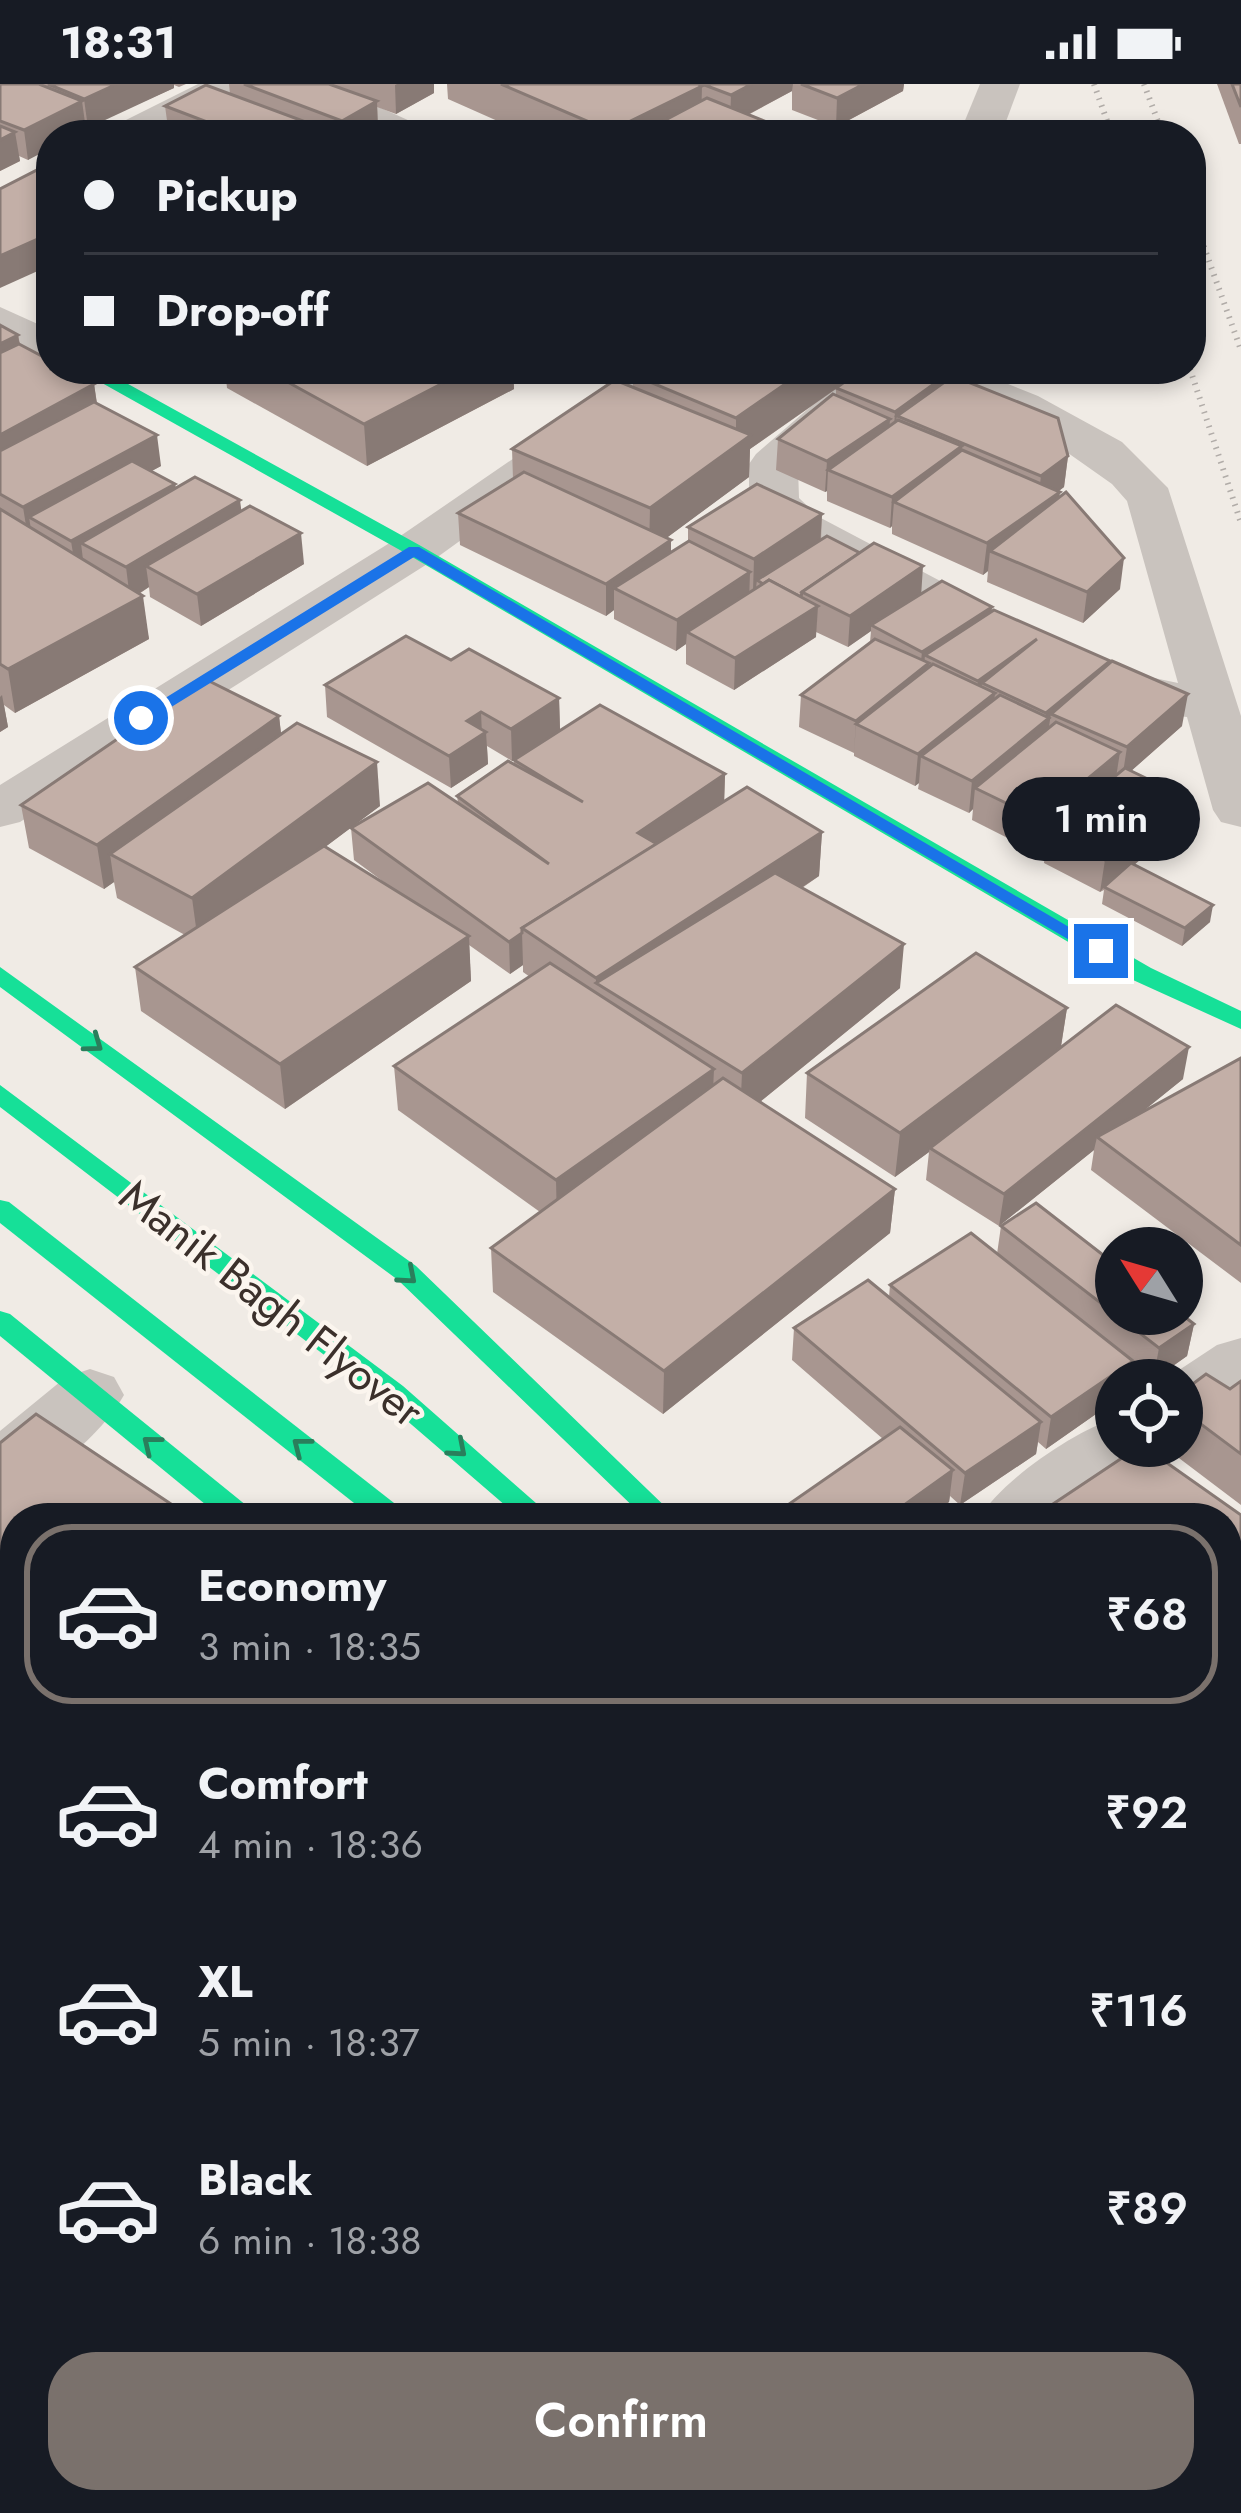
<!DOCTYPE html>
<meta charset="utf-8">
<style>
body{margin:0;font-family:Jost,sans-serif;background:#20242c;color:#f1f3f6;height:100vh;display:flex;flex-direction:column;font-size:45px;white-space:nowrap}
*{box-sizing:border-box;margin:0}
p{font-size:39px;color:#9ea1a6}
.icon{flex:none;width:66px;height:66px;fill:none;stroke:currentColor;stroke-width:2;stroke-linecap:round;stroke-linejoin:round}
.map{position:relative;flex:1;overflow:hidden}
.side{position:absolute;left:0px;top:1419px;width:1242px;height:1011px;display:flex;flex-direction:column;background:#171b24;border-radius:48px 48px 0 0;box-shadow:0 6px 18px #0003}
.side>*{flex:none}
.hud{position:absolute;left:36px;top:36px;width:1170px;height:264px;border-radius:48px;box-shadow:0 6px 18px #0003;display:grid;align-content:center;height:264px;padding:0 48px;background:#171b24}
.needle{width:78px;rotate:307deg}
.buttons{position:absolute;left:1095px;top:1143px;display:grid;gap:24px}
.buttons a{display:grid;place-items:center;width:108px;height:108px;border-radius:50%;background:#171b24;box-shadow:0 6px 18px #0003;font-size:60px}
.end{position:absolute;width:54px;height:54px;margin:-27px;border:15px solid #1a73e8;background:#fff;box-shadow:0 0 0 6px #fff}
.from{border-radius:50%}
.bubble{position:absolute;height:84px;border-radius:42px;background:#171b24;box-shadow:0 6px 18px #0003;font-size:39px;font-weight:600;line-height:84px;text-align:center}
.hud b{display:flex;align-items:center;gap:42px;height:114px;font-size:45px}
.hud b+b{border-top:3px solid #363941}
.hud i{width:30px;height:30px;background:#f1f3f6}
ul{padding:21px 0 0;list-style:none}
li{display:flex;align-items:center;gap:36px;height:180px;margin:0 24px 18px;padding:0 24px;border:6px solid transparent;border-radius:48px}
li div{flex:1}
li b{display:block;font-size:45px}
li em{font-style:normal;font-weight:600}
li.current{border-color:#7a716c}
li>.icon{width:108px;height:108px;stroke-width:1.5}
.action{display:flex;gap:24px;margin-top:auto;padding:24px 48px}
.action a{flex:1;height:138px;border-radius:48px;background:#7a716c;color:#fff;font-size:48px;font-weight:600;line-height:138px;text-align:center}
.status{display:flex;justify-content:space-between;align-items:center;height:84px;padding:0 60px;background:#171b24;direction:ltr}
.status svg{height:33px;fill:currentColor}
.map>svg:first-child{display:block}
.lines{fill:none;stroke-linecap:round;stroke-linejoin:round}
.street{fill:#c9c3be;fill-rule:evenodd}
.fast{fill:#16e098;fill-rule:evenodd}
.jam{fill:#f24e42;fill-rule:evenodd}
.rail{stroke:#b1aca8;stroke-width:6;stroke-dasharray:1.5 6;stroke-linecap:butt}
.wall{fill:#a89690}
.shaded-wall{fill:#887a75}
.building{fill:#c3afa7;stroke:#887a75;stroke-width:3}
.oneway{stroke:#2a7f5c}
.route{fill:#1a73e8}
.labels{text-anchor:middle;stroke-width:9;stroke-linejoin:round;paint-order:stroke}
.street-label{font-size:45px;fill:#3b302b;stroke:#fbf5ee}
</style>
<div class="status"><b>18:31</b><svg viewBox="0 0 49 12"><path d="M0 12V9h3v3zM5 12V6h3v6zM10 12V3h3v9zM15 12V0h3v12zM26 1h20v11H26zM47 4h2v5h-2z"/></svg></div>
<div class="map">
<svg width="1241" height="2429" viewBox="0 0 1241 2429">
<rect width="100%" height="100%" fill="#f0ebe5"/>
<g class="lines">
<g class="street">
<polygon points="198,0 250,0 244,9 161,51 108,51 114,42"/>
<polygon points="274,0 328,0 421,42 427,51 372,51 280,9"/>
<polygon points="980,0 1020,0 1001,51 959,51"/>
<polygon points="0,223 51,246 51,279 0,256"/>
<polygon points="644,285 698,285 432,477 20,738 0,743 0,701 396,455"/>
<polygon points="854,285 905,285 798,384 799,414 819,433 1022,540 1030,551 1022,562 1004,567 986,562 783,455 749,417 749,380 756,370"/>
<path d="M907,285h64l67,27 84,46 46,46 73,228v111l-20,-5 -8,-12 -26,-93c-33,-4 -92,-5 -112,-34l8,-11 19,-5 76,16 -51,-182 -15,-17 -78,-55 -121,-50z"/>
<polygon points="1241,1254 1241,1313 1206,1336 1182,1344 1182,1296 1164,1296 1217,1261"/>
<path d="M90,1285l24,8 10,18c-22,40 -81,88 -124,102v-66l66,-54z"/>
<path d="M1116,1334v28h33l-9,17 -74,55h-86c19,-36 96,-88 136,-100z"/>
<polygon points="1241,1750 1241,1818 1227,1819 1227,1751"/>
<polygon points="79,2415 173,2415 168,2429 79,2429"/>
<polygon points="503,2415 598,2415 593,2429 497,2429"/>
</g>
<g class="fast">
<polygon points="77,285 101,285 421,462 1151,884 1241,927 1241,945 1133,896 407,470"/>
<polygon points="0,883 416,1182 677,1434 645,1434 398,1196 0,903"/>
<polygon points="0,1001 403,1302 553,1434 520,1434 383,1316 0,1023"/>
<polygon points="0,1116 9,1118 403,1426 407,1434 373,1434 0,1139"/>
<polygon points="0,1227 10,1230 252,1426 256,1434 222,1434 0,1252"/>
<polygon points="1227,2080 1241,2086 1241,2126 1227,2120"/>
<polygon points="1227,2365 1241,2371 1241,2414 1227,2408"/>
</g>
<g class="jam">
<polygon points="1227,1959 1241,1965 1241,2002 1227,1996"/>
<polygon points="1227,2249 1241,2255 1241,2300 1227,2293"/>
</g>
<g class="rail">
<polyline points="1094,0 1112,51"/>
<polyline points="1144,0 1163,51"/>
<polyline points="1191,127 1241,266"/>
<polyline points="1190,285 1241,439"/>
</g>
</g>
<g class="wall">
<polygon points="0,0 186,0 179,3 174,1 174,4 86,43 86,46 76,51 51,51 28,76 19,72 20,77 0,87"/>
<polygon points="229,0 434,0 434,9 396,30 377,23 378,46 370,51 169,51 165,22 230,10"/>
<polygon points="447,0 904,0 903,7 836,43 792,26 792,7 748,31 799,51 529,51 448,15"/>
<polygon points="1217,0 1241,0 1241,60 1239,60"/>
<polygon points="0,241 18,251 20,260 94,300 97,319 161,382 151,387 175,400 176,404 242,427 304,480 201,542 150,513 149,503 139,510 149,555 15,629 4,621 8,643 0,648"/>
<polygon points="225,285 513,285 514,305 367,382 227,304"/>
<polygon points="633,291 951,293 1068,372 1064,403 1059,407 1059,413 1120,505 1083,539 987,498 988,487 983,491 892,450 892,442 890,444 827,417 827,407 825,408 776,386 778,355 836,311 836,305 750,365 749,393 666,454 671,456 671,468 688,457 688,443 822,430 821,456 921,510 992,523 991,527 1110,580 1182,642 1131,687 1177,745 1134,781 1210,838 1182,862 1102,820 1104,806 1100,808 1044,779 1046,758 1035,768 972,736 973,725 969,729 918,705 919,699 915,702 854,672 854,669 799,643 801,611 870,558 871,547 848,563 816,548 816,553 734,606 686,580 686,560 676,567 614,535 614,526 606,532 460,461 458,429 513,395 512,365 633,303"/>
<polygon points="451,576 559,614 560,646 512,677 487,662 488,680 451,704 327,633 325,601"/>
<polygon points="279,632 281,650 380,722 325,763 396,807 354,776 351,744 458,719 457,712 514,680 514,676 725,690 724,718 822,748 819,792 802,804 900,904 760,1018 895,1105 890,1149 663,1330 493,1208 491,1164 540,1128 398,1026 394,982 530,893 523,888 523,881 510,890 469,861 471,897 285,1025 141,927 135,883 185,851 117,814 114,798 104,805 29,764 21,721"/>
<polygon points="1067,924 1061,963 1183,995 1140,1029 1241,974 1241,1199 1091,1086 1094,1066 999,1142 926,1096 929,1068 895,1093 805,1034 807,989"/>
<polygon points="1001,1142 1194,1240 1187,1272 1153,1296 1132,1280 1129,1296 1116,1296 1116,1316 1046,1365 1038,1358 1036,1370 960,1421 950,1412 949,1418 927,1434 769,1434 883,1355 792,1276 794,1244 889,1213 890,1201 997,1170"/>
<polygon points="1241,1297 1241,1421 1163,1362 1182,1362 1182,1308 1230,1305"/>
<rect x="1227" y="1575" width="14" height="149"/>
<polygon points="15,1839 15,2107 0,2095 0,1855"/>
<polygon points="15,2143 15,2320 0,2308 0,2159"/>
<polygon points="349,2415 480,2415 469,2429 367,2429"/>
<polygon points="896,2415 968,2415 952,2429 908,2429"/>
</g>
<g class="shaded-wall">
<polygon points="117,0 174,0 174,4 88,44 84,15"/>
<polygon points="397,0 434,0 434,9 396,30 395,1"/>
<polygon points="752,0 793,0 792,7 730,40 731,11"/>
<polygon points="864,0 904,0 903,7 836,43 837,14"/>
<polygon points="702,2 701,41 682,51 610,51 610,47"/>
<polygon points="82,17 86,46 76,51 51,51 51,64 28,76 24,46"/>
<polygon points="377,17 378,46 370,51 343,51 342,37"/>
<polygon points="15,48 20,77 0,87 0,56"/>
<polygon points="51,149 51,181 0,204 0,172"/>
<polygon points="18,251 23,281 0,293 0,260"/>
<polygon points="470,285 513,285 514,305 367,382 364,340"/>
<polygon points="807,285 864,285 750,365 749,393 649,467 650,424 736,362 736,334"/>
<polygon points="952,287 949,318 897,332 893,359 895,328"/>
<polygon points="94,300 100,342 0,397 0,351"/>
<polygon points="890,335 888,365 828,386 827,407 825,408 827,377"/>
<polygon points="157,351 161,382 48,444 29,433 32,452 28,454 23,423"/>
<polygon points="962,362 959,393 894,418 892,442 890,444 892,413"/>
<polygon points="1068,372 1064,403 1037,423 1041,392"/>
<polygon points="175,400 179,431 81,459 84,484 76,488 71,457"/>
<polygon points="1060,408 1056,439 990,467 988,487 983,491 987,459"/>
<polygon points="240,416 244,447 146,482 149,503 130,515 126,483"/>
<polygon points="822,430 820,462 757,496 756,504 753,507 754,475"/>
<polygon points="301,449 304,480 201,542 197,510"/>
<polygon points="671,456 671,488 614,504 614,526 606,532 606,500"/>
<polygon points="1124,474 1120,505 1083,539 1087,508"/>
<polygon points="923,482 921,513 871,541 871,547 848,563 850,532"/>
<polygon points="750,488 749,519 687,548 686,560 676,567 677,536"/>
<polygon points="143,512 149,555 15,629 8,585"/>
<polygon points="818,522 816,553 734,606 735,574"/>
<polygon points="992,523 988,555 925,571 924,583 929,579 926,611 856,640 854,669 856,637 920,586 922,568"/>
<polygon points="1037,555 982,599 980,621 995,609 992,641 921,672 919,699 915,702 918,670 975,624 978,597"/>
<polygon points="1110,577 1106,608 1051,630 1045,666 975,704 973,725 969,729 972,697 1044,638 1046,629"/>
<polygon points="1188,610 1182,642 1122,695 1127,663"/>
<polygon points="2,611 8,643 0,648 0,613"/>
<polygon points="559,614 560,646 512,677 511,645"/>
<polygon points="481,628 482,651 486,648 488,680 451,704 449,672 467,637"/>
<polygon points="279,632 284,675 110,770 114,798 104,805 97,761"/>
<polygon points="1120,668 1115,700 1048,747 1046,758 1035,768 1039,735"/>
<polygon points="377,678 380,722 198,858 192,814"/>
<polygon points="725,690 724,722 659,767 638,749"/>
<polygon points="1183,712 1177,745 1106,804 1104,803 1100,808 1105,776"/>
<polygon points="822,748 819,792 627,918 596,899 596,894"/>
<polygon points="1213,821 1210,838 1182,862 1185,844"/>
<polygon points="522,849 523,881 510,890 509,858"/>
<polygon points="469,852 471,897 285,1025 280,980"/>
<polygon points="904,860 900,904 740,1034 742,989"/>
<polygon points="1067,924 1060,968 930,1064 929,1068 895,1093 900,1049"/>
<polygon points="1189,963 1183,995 1104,1059 1097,1053 1094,1066 999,1142 1004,1110"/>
<polygon points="714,985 712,1029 557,1140 556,1096"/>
<polygon points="895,1105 890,1149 663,1330 664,1287"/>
<polygon points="1194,1240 1187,1272 1153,1296 1159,1264"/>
<polygon points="1133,1277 1129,1296 1116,1296 1116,1316 1046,1365 1051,1333"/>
<polygon points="1041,1338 1036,1370 960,1421 965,1389"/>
<polygon points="953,1386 949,1418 927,1434 886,1434"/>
<polygon points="1241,1514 1241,1539 1227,1551 1227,1526"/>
<polygon points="15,1613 15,1674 0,1688 0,1626"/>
<polygon points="7,2394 16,2419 6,2429 0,2429 0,2400"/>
<polygon points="458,2415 480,2415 469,2429 447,2429"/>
<polygon points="937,2415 968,2415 952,2429 932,2429 934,2417"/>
</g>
<g class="building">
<polygon points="0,0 39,0 82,17 24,46 0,37"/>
<polygon points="48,0 117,0 84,15"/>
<polygon points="244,0 329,0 377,17 342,37"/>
<polygon points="501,0 698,0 702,2 610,47"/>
<polygon points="702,0 752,0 731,11"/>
<polygon points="801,0 864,0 837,14"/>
<polygon points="1232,0 1241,0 1241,23"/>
<polygon points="206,1 322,44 309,51 241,51 165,22"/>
<polygon points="707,14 799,51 637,51"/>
<polygon points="0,42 15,48 0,56"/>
<polygon points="39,85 51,90 51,149 0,172 0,105"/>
<polygon points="0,241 18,251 0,260"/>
<polygon points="19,260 51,277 51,285 65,285 94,300 0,351 0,269"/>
<polygon points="264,285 470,285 364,340"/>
<polygon points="641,285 807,285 736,334 633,291"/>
<polygon points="863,285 946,285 952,287 895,328 836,304"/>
<polygon points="953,292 1058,334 1068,372 1041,392 897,332"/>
<polygon points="615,296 751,351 650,424 512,365"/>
<polygon points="833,310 890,335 827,377 778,355"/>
<polygon points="94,318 157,351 23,423 0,410 0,367"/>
<polygon points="898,336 962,362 892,413 828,386"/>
<polygon points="962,366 1060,408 987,459 894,418"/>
<polygon points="132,377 175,400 71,457 29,433"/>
<polygon points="524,388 671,456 606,500 458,429"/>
<polygon points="195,393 240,416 126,483 81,459"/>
<polygon points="757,400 822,430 754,475 688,443"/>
<polygon points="1066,408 1124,474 1087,508 990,467"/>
<polygon points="250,422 301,449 197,510 146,482"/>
<polygon points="0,425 143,512 8,585 0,580"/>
<polygon points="827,452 860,469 802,508 801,513 769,496 763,500 757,496"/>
<polygon points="689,457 750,488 677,536 614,504"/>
<polygon points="874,459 923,482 850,532 802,508"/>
<polygon points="769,496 818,522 735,574 687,548"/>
<polygon points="942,497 992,523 922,568 871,541"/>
<polygon points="994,526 1110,577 1046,629 982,599 1037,555 978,597 925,571"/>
<polygon points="406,552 451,576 469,565 559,614 511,645 481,628 467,637 486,648 449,672 325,601"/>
<polygon points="875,555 929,579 856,637 801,611"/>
<polygon points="1112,577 1188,610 1127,663 1051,630"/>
<polygon points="933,580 995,609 918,670 856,640"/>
<polygon points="205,595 279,632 97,761 21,721"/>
<polygon points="1000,611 1049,634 972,697 921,672"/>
<polygon points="600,621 725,690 638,749 657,760 522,844 522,849 509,858 351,744 428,699 549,780 457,712 508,677 583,718 514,676"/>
<polygon points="1056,638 1120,668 1039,735 975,704"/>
<polygon points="297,639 377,678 192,814 110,770"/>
<polygon points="1125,684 1183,712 1105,776 1048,747"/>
<polygon points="747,703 822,748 596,894 522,844"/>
<polygon points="324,762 469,852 280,980 135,883"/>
<polygon points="1131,779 1213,821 1185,844 1104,803"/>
<polygon points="775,789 904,860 742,989 596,899"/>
<polygon points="976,869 1067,924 900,1049 807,989"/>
<polygon points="550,879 714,985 556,1096 394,982"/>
<polygon points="1116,921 1189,963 1004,1110 930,1064"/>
<polygon points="1241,974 1241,1161 1097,1053"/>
<polygon points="723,994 895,1105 664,1287 491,1164"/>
<polygon points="1036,1119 1116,1181 1116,1230 1181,1230 1194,1240 1159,1264 1001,1142"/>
<polygon points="971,1149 1133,1277 1051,1333 890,1201"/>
<polygon points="868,1196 1041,1338 965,1389 794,1244"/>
<polygon points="1206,1290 1230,1305 1241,1297 1241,1370 1182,1326 1182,1308"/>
<polygon points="36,1330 192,1434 15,1434 15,1613 0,1626 0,1359"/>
<polygon points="900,1343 953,1386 886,1434 769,1434"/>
<polygon points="1140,1362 1143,1362 1241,1431 1241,1514 1227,1526 1227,1434 1038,1434 1035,1432"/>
<polygon points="1023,1423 1037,1434 1008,1434"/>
<rect x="1227" y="1575" width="14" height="118"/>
<polygon points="15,1839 15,2078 0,2066 0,1855"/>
<polygon points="15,2143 15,2290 0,2278 0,2159"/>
<polygon points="5,2412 21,2429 0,2429 0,2417"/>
<polygon points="194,2415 339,2415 357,2429 182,2429"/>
<polygon points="378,2415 458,2415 447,2429 396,2429"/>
<polygon points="709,2415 882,2415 894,2429 692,2429"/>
<polygon points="997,2415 1210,2415 1223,2429 981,2429"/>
</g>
<defs><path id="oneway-chevron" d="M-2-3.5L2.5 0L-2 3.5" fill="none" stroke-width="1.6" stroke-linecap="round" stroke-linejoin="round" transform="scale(3)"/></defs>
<g class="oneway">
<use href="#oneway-chevron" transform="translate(94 960) rotate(36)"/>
<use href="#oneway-chevron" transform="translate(408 1192) rotate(41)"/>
<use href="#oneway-chevron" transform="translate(151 1360) rotate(-141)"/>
<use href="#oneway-chevron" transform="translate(301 1362) rotate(-142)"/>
<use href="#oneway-chevron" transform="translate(458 1365) rotate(41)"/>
</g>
<polygon class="route" points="409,463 419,463 1110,867 1095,871 414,473 147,638 133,634"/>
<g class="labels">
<g class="street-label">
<text transform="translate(272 1219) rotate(38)" y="16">Manik Bagh Flyover</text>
</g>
</g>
</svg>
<div class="buttons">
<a><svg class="needle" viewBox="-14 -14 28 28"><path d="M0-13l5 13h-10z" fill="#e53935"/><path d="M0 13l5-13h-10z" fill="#9ea1a6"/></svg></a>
<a><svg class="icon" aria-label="locate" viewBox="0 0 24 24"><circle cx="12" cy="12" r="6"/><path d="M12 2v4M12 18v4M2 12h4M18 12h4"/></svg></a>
</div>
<i class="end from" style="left:141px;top:634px"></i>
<i class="end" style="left:1101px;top:867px"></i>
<div class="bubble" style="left:1002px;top:693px;width:198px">1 min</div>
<div class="hud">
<b><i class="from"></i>Pickup</b>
<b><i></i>Drop-off</b>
</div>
<section class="side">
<ul>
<li class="current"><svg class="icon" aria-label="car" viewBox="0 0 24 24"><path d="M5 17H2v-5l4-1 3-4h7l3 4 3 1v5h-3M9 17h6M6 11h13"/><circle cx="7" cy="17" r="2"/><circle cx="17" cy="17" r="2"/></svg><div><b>Economy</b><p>3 min · 18:35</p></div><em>₹68</em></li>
<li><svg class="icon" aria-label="car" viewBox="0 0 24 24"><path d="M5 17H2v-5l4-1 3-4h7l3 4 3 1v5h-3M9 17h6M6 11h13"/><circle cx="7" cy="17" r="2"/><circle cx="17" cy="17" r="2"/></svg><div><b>Comfort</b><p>4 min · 18:36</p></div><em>₹92</em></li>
<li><svg class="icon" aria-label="car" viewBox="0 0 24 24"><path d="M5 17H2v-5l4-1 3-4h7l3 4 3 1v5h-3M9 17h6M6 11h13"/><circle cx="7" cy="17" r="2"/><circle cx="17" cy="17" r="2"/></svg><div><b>XL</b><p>5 min · 18:37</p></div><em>₹116</em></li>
<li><svg class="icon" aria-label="car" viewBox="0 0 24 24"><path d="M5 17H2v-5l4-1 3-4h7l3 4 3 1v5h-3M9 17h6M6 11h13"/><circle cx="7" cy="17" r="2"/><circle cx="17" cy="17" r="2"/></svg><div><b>Black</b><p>6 min · 18:38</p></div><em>₹89</em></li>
</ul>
<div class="action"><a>Confirm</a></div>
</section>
</div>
